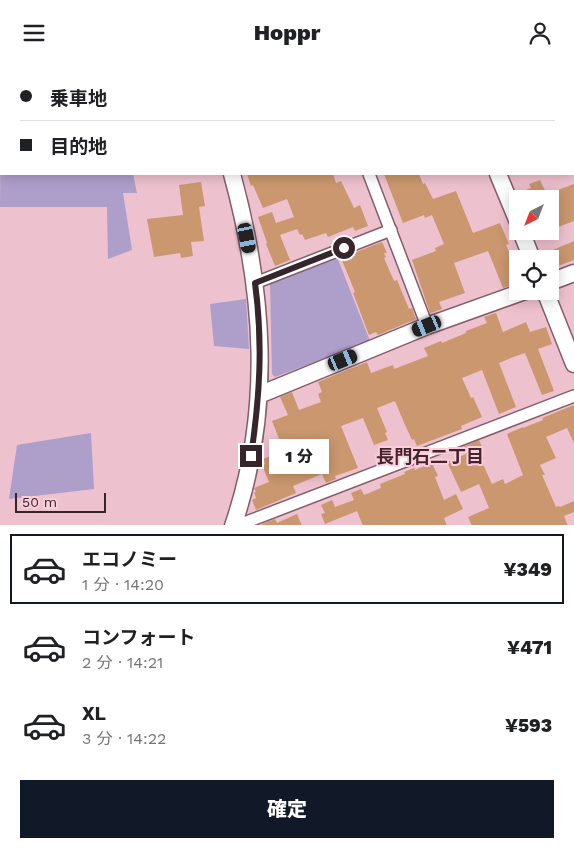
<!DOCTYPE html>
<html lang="ja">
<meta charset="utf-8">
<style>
body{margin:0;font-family:"Work Sans","Noto Sans JP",sans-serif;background:#f6f6f6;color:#202124;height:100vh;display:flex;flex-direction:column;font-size:19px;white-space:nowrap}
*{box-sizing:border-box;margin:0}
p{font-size:16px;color:#757577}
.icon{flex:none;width:28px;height:28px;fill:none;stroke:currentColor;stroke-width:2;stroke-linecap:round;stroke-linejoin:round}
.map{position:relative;height:460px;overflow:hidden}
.panel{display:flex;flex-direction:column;background:#fff;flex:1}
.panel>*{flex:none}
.top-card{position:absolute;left:0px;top:0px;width:575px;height:110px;box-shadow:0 2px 12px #0003;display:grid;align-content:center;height:110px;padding:0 20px;background:#fff}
.needle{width:32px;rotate:222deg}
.controls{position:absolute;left:509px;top:125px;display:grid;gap:10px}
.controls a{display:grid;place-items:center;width:50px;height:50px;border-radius:0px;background:#fff;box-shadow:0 2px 12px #0003;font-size:25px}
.scale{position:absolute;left:15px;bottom:12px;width:91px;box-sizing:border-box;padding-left:5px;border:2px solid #36252a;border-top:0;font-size:14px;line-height:18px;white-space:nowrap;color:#36252a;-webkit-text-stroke:4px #fbcedb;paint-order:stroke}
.end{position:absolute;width:22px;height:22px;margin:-11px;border:6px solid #36252a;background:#fff;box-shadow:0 0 0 2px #fff}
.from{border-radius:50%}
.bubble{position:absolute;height:35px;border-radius:0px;background:#fff;box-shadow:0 2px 12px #0003;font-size:16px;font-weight:800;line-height:35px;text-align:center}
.car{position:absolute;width:15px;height:30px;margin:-15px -8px;border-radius:6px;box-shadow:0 0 4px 1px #0007;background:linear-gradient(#222 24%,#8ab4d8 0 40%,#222 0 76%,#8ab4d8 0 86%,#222 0)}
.top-card b{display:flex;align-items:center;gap:18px;height:48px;font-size:19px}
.top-card b+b{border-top:1px solid #e0e0e0}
.top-card i{width:12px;height:12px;background:#202124}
ul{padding:9px 0 0;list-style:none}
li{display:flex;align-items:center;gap:15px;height:70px;margin:0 10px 8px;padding:0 10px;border:2px solid transparent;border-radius:0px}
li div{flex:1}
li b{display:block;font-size:19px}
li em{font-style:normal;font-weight:800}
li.active{border-color:#111827}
li>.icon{width:45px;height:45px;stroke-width:1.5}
.action{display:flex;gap:10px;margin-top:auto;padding:10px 20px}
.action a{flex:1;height:58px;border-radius:0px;background:#111827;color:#fff;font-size:20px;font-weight:800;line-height:58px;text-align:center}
header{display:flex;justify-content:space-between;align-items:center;height:65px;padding:0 20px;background:#fff;font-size:22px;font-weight:800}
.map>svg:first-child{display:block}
.green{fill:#ad9eca}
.building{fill:#ca976e}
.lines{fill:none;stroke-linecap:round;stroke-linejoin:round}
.street-casing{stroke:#845d69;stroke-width:14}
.secondary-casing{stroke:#845d69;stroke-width:19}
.street{stroke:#fff;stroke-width:11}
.secondary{stroke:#fff;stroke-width:16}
.route{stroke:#36252a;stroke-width:6}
.labels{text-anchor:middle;stroke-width:4;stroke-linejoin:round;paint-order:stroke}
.neighbourhood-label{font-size:18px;font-weight:bold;fill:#45232e;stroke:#fbcedb}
</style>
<header><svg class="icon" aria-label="menu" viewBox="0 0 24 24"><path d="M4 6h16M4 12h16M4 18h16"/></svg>Hoppr<svg class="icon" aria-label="person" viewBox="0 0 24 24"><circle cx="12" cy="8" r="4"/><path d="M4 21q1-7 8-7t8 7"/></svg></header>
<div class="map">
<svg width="574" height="461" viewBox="0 0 574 461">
<rect width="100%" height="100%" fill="#eec1ce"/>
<g class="green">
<polygon points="1,16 1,109 53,109 54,110 62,109 133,109 137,128 123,128 132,185 108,194 107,142 0,142"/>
<polygon points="337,192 370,276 275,312 272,309 270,218"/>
<polygon points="246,234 249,284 214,281 210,239"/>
<polygon points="91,368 94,424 9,434 17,380"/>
</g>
<g class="building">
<polygon points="247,109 333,109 336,118 341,116 354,143 360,140 368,161 355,166 353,162 328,172 326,168 305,175 302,169 300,170 297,164 280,170 290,195 275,201 266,179 267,178 258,152 272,147 276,158 294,152 287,134 263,143 253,120 251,121"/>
<polygon points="384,109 419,109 423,119 425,118 433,134 456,126 473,168 500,158 509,179 506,180 511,191 509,192 518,213 518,218 503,223 488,186 454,198 465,228 439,237 442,244 430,248 412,195 436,186 435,183 444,179 432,150 425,153 424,150 403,158"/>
<polygon points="540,115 549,134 527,134 523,126 531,123 529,119"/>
<polygon points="201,117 205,141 199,142 204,176 191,177 193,191 181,193 180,188 154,192 147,154 183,150 179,120"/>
<polygon points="574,119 574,156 550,165 550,128"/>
<polygon points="574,176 574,195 550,204 550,193 548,187"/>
<polygon points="382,177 387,188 384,188 386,192 384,193 394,216 397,215 409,244 412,243 416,254 378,270 376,267 369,270 353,228 355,227 341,193"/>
<polygon points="496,248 503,267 526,257 530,267 546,262 552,279 538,284 554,326 542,330 525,288 516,291 499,298 516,342 499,349 482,305 462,313 471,333 473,332 482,352 461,361 462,364 417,381 414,374 412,375 405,360 395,336 377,343 387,367 385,368 388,375 374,380 363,353 341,361 358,403 335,411 336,414 326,418 322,409 293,421 296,428 256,445 252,435 256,433 254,427 256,427 254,423 269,417 262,400 265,399 263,394 284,386 272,356 288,350 280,332 292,327 299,345 321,337 318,329 322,327 318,317 367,297 371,308 393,300 394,304 428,291 424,283 441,276 442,278 466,268 466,266 487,258 484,252"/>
<polygon points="574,340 574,378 567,363 546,372 556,393 540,400 545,410 542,410 556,442 559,441 560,442 574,436 574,447 564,451 568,461 472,461 468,452 489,443 479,419 461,427 447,397 466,389 463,382 479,375 483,384 480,385 484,394 481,395 492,419 503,414 505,419 523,410 507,369 523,362 523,363 543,355 542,353"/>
<polygon points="432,398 438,411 435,412 444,435 456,429 463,444 444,453 447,461 363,461 357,446 325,459 321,449 325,448 321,440 332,435 335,442 354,435 351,428 361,424 364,430 381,423 380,419 405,409 404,407 414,403 415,405"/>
<polygon points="297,449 302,461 263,461 262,459 275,454 277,458"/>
</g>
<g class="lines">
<g class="street-casing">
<g id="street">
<polyline points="326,0 327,1"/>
<polyline points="369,109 427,261"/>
<polyline points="255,218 391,165"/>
<polyline points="244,458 574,331"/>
</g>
</g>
<g class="secondary-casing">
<g id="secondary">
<polyline points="195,0 196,1"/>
<polyline points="455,0 455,1"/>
<path d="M232,109c32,117 41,235 1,352"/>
<polyline points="498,109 518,157"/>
<polyline points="521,166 532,194"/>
<polyline points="550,217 574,208"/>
<polyline points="545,226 574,299"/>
<polyline points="259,330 427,261 525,226"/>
</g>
</g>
<use href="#street" class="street"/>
<use href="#secondary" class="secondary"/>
</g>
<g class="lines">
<path class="route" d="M251,391c9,-61 12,-113 4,-173l89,-35"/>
</g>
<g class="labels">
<g class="neighbourhood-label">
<text x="430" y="398">長門石二丁目</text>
</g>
</g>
</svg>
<div class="controls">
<a><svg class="needle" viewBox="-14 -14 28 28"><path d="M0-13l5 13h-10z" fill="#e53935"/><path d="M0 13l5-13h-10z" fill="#757577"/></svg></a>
<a><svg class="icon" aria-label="locate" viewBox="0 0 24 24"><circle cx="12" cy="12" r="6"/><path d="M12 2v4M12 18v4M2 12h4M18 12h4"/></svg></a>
</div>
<div class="scale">50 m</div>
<i class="end from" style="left:344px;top:183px"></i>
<i class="end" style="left:251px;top:391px"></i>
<div class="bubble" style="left:269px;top:374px;width:60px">1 分</div>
<i class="car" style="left:247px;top:173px;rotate:169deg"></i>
<i class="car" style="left:427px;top:261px;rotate:248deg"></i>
<i class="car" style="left:343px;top:295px;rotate:68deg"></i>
<div class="top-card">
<b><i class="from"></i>乗車地</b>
<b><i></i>目的地</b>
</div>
</div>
<section class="panel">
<ul>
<li class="active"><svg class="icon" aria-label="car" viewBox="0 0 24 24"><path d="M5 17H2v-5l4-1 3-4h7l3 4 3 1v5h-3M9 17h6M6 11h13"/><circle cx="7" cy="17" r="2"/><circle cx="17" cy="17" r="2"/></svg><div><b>エコノミー</b><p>1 分 · 14:20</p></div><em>¥349</em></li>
<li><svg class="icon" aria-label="car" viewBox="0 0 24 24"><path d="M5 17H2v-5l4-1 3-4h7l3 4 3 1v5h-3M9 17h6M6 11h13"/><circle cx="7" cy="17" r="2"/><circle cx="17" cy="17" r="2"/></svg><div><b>コンフォート</b><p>2 分 · 14:21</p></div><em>¥471</em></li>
<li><svg class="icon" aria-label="car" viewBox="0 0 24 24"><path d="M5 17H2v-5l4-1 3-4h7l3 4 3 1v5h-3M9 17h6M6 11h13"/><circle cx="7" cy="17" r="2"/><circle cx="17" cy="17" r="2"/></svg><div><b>XL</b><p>3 分 · 14:22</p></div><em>¥593</em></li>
</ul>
<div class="action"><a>確定</a></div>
</section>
